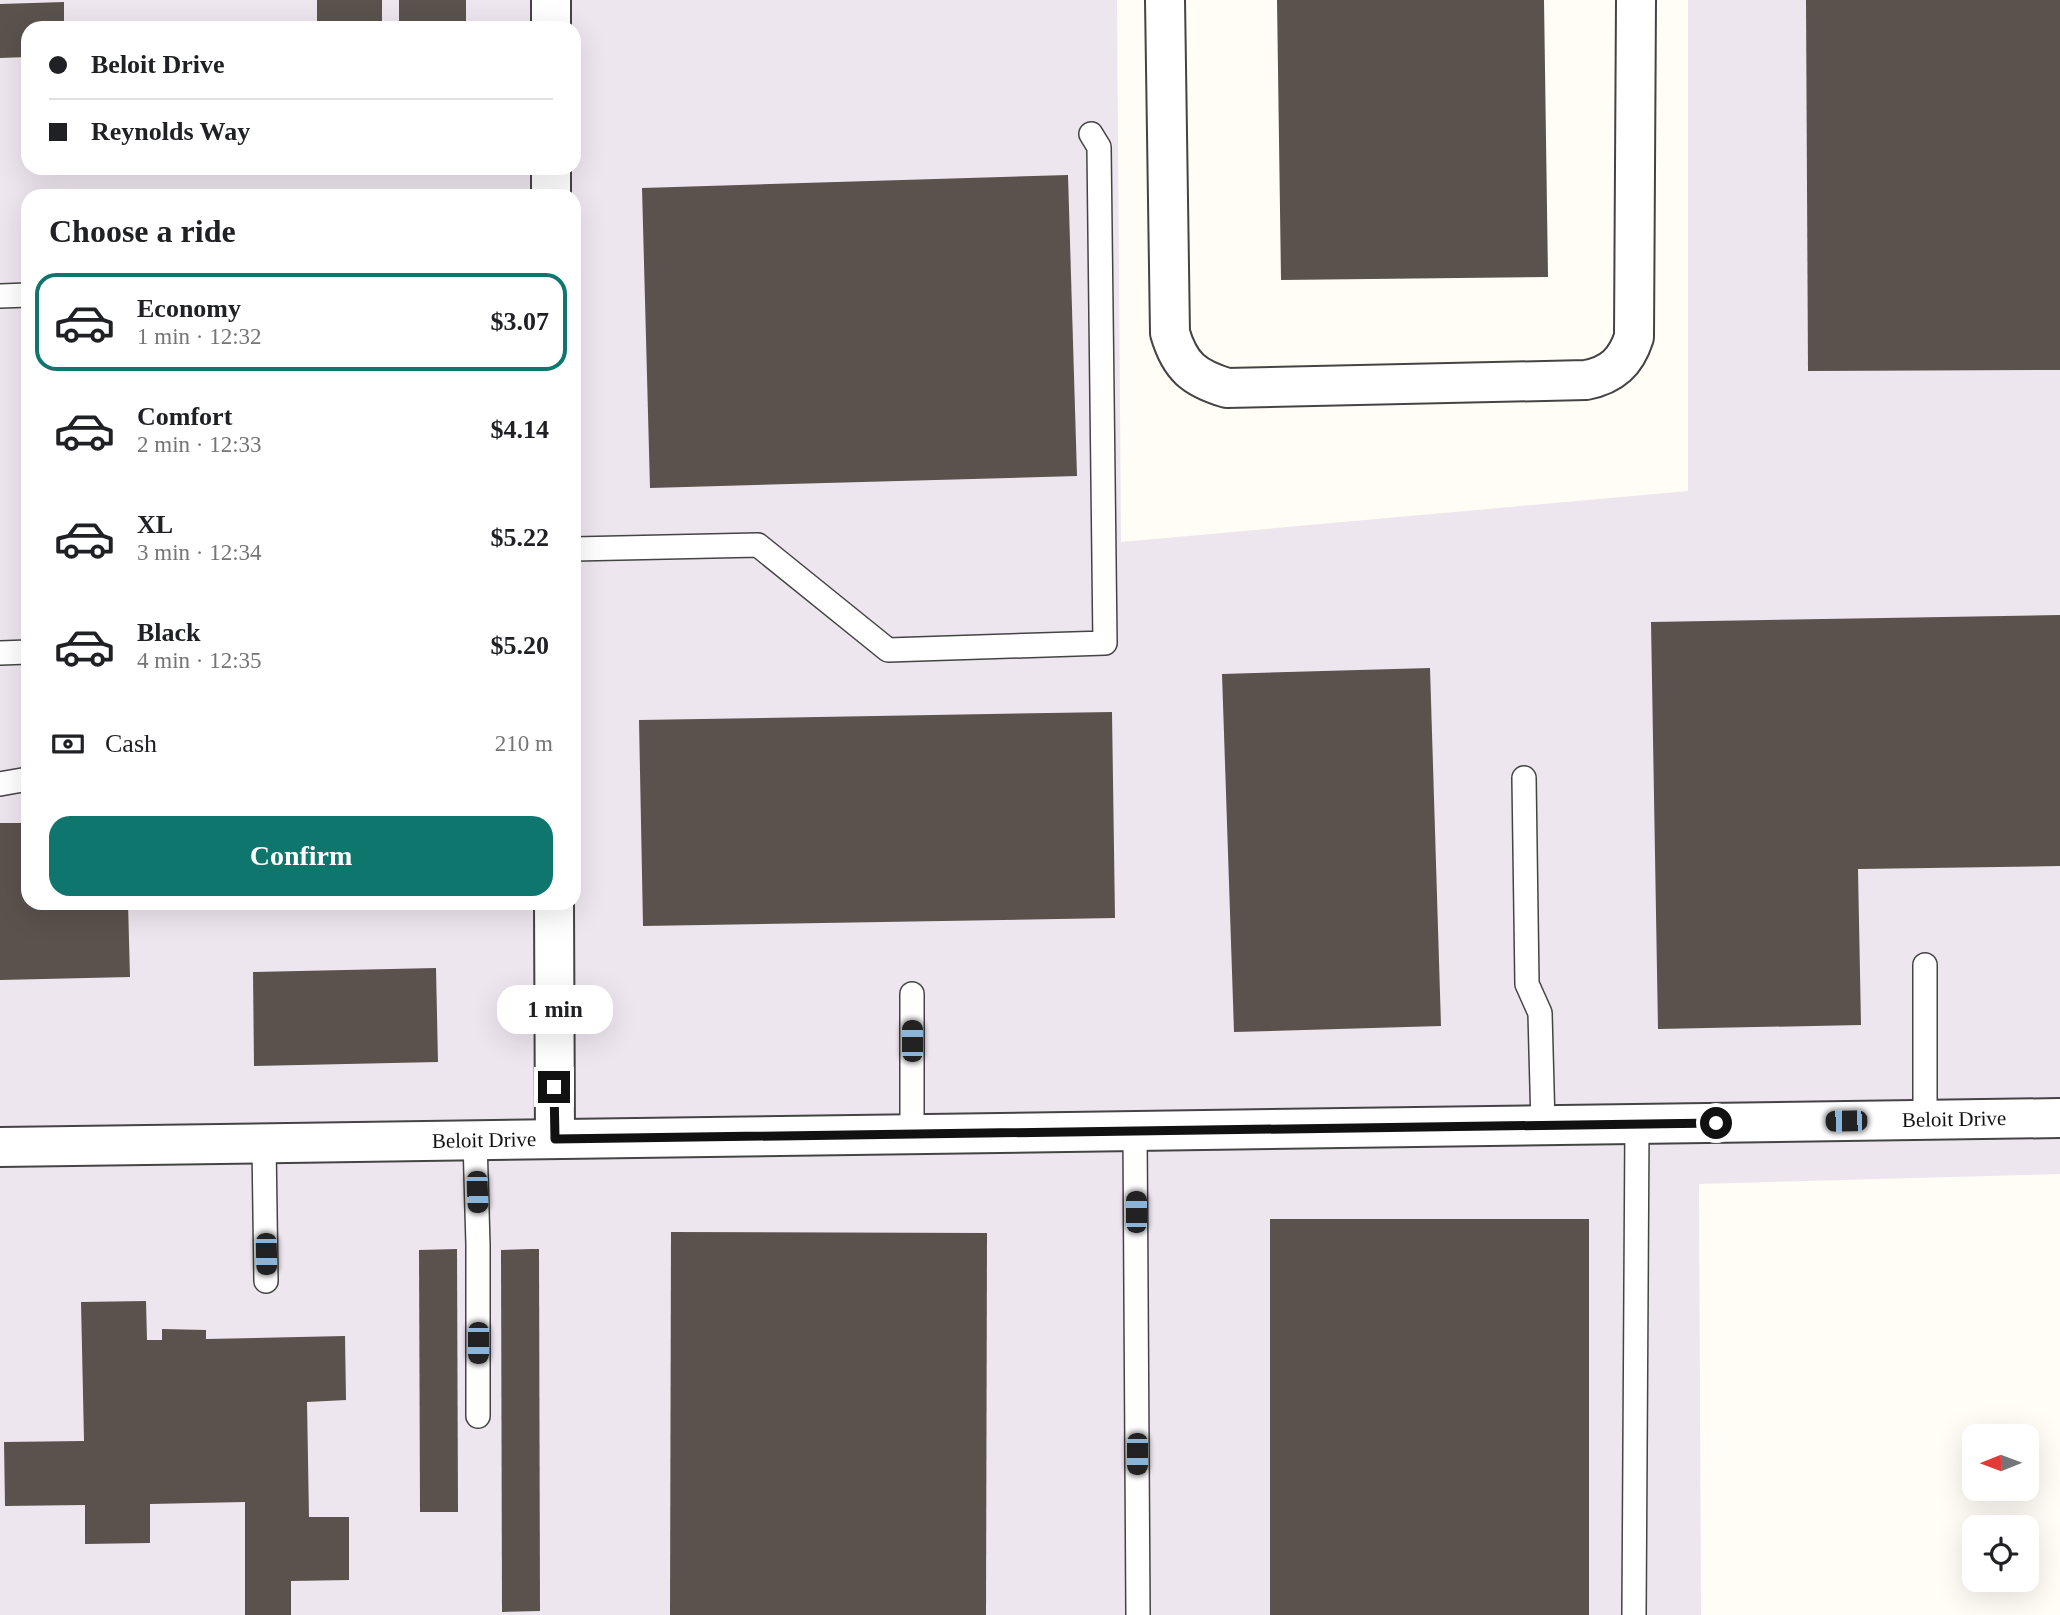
<!DOCTYPE html>
<meta charset="utf-8">
<style>
body{margin:0;font-family:"Times New Roman",serif;background:#f6f6f6;color:#202124;height:100vh;display:flex;flex-direction:column;font-size:26px;white-space:nowrap}
*{box-sizing:border-box;margin:0}
p{font-size:23px;color:#757577}
.icon{flex:none;width:38px;height:38px;fill:none;stroke:currentColor;stroke-width:2;stroke-linecap:round;stroke-linejoin:round}
.map{position:relative;flex:1;overflow:hidden}
.drawer{position:absolute;left:21px;top:189px;width:560px;height:721px;display:flex;flex-direction:column;background:#fff;border-radius:21px;box-shadow:0 7px 28px #0002}
.drawer>*{flex:none}
.banner{position:absolute;left:21px;top:21px;width:560px;height:154px;border-radius:21px;box-shadow:0 7px 28px #0002;display:grid;align-content:center;height:154px;padding:0 28px;background:#fff}
.needle{width:46px;rotate:269deg}
.tools{position:absolute;left:1962px;top:1424px;display:grid;gap:14px}
.tools a{display:grid;place-items:center;width:77px;height:77px;border-radius:14px;background:#fff;box-shadow:0 7px 28px #0002;font-size:35px}
.end{position:absolute;width:32px;height:32px;margin:-16px;border:9px solid #111;background:#fff;box-shadow:0 0 0 4px #fff}
.from{border-radius:50%}
.bubble{position:absolute;height:49px;border-radius:21px;background:#fff;box-shadow:0 7px 28px #0002;font-size:23px;font-weight:700;line-height:49px;text-align:center}
.car{position:absolute;width:21px;height:42px;margin:-21px -10px;border-radius:9px;box-shadow:0 0 5px 2px #0007;background:linear-gradient(#222 24%,#8ab4d8 0 40%,#222 0 76%,#8ab4d8 0 86%,#222 0)}
.banner b{display:flex;align-items:center;gap:24px;height:66px;font-size:26px}
.banner b+b{border-top:2px solid #e0e0e0}
.banner i{width:18px;height:18px;background:#202124}
ul{padding:0;list-style:none}
li{display:flex;align-items:center;gap:21px;height:98px;margin:0 14px 10px;padding:0 14px;border:4px solid transparent;border-radius:21px}
li div{flex:1}
li b{display:block;font-size:26px}
li em{font-style:normal;font-weight:700}
li.selected{border-color:#0f766e}
li>.icon{width:63px;height:63px;stroke-width:1.5}
h2{padding:0 28px;font-size:32px;line-height:84px}
.pay{display:flex;align-items:center;gap:18px;height:77px;padding:0 28px;font-size:26px}
.pay p{margin-inline-start:auto}
.primary-button{display:flex;gap:14px;margin-top:auto;padding:14px 28px}
.primary-button a{flex:1;height:80px;border-radius:21px;background:#0f766e;color:#fff;font-size:28px;font-weight:700;line-height:80px;text-align:center}
.map>svg:first-child{display:block}
.industrial{fill:#eee6ef;fill-rule:evenodd}
.building{fill:#5a524d}
.lines{fill:none;stroke-linecap:round;stroke-linejoin:round}
.lane-casing{stroke:#444;stroke-width:26}
.street-casing{stroke:#444;stroke-width:42}
.lane{stroke:#fff;stroke-width:23}
.street{stroke:#fff;stroke-width:38}
.route{stroke:#111;stroke-width:9}
.labels{text-anchor:middle;stroke-width:7;stroke-linejoin:round;paint-order:stroke}
.street-label{font-size:21px;fill:#111;stroke:#fff}
</style>
<div class="map">
<svg width="2060" height="1615" viewBox="0 0 2060 1615">
<rect width="100%" height="100%" fill="#fffdf5"/>
<path class="industrial" d="M0,0h1117l4,542 567,-51v-491h372v1174l-361,10 2,431h-1701zM28,28h546v140h-546zM28,196h546v707h-546z"/>
<g class="building">
<rect x="317" y="0" width="65" height="28"/>
<rect x="399" y="0" width="67" height="28"/>
<polygon points="1277,0 1544,0 1548,277 1281,280"/>
<polygon points="1806,0 2060,0 2060,370 1808,371"/>
<polygon points="64,2 64,28 28,28 28,57 0,58 0,4"/>
<polygon points="1068,175 1077,476 650,488 642,188"/>
<polygon points="2060,615 2060,866 1858,869 1861,1025 1658,1029 1651,622"/>
<polygon points="1430,668 1441,1026 1234,1032 1222,674"/>
<polygon points="1112,712 1115,918 643,926 639,720"/>
<polygon points="0,823 28,823 28,903 128,903 130,977 0,980"/>
<polygon points="436,968 438,1062 254,1066 253,972"/>
<rect x="1270" y="1219" width="319" height="396"/>
<polygon points="671,1232 987,1233 986,1615 670,1615"/>
<polygon points="457,1249 458,1512 420,1512 419,1250"/>
<polygon points="531,1249 539,1249 540,1611 502,1612 501,1250"/>
<polygon points="146,1301 147,1340 162,1340 162,1329 206,1330 206,1339 345,1336 346,1400 307,1402 309,1517 349,1517 349,1580 291,1581 291,1615 245,1615 245,1502 150,1504 150,1543 85,1544 85,1505 5,1506 4,1442 84,1441 81,1302"/>
</g>
<g class="lines">
<g class="lane-casing">
<g id="lane">
<polyline points="0,296 28,295"/>
<polyline points="574,549 758,545 888,650 1105,643 1099,147 1091,134"/>
<polyline points="0,653 28,652"/>
<polyline points="1524,778 1527,984 1540,1013 1543,1125"/>
<polyline points="0,784 28,779"/>
<polyline points="1925,965 1925,1120"/>
<polyline points="1135,1131 1138,1615"/>
<polyline points="912,1134 912,994"/>
<polyline points="475,1140 478,1245 478,1416"/>
<polyline points="264,1144 266,1281"/>
<polyline points="1634,1615 1637,1124"/>
</g>
</g>
<g class="street-casing">
<g id="street">
<polyline points="551,0 551,28"/>
<path d="M1165,0l5,333c10,34 24,45 57,55l359,-8c26,-5 40,-18 48,-43l2,-337"/>
<polyline points="551,168 551,196"/>
<polyline points="554,903 555,1139"/>
<polyline points="0,1147 2060,1118"/>
</g>
</g>
<use href="#lane" class="lane"/>
<use href="#street" class="street"/>
</g>
<g class="lines">
<polyline class="route" points="554,1087 555,1139 1716,1123"/>
</g>
<g class="labels">
<g class="street-label">
<text transform="translate(1954 1119) rotate(-1)" y="7">Beloit Drive</text>
<text transform="translate(484 1140) rotate(-1)" y="7">Beloit Drive</text>
</g>
</g>
</svg>
<div class="tools">
<a><svg class="needle" viewBox="-14 -14 28 28"><path d="M0-13l5 13h-10z" fill="#e53935"/><path d="M0 13l5-13h-10z" fill="#757577"/></svg></a>
<a><svg class="icon" aria-label="locate" viewBox="0 0 24 24"><circle cx="12" cy="12" r="6"/><path d="M12 2v4M12 18v4M2 12h4M18 12h4"/></svg></a>
</div>
<i class="end from" style="left:1716px;top:1123px"></i>
<i class="end" style="left:554px;top:1087px"></i>
<div class="bubble" style="left:497px;top:985px;width:116px">1 min</div>
<i class="car" style="left:912px;top:1041px;rotate:0deg"></i>
<i class="car" style="left:1846px;top:1121px;rotate:269deg"></i>
<i class="car" style="left:477px;top:1192px;rotate:178deg"></i>
<i class="car" style="left:1136px;top:1212px;rotate:0deg"></i>
<i class="car" style="left:266px;top:1254px;rotate:179deg"></i>
<i class="car" style="left:478px;top:1343px;rotate:180deg"></i>
<i class="car" style="left:1137px;top:1454px;rotate:180deg"></i>
<div class="banner">
<b><i class="from"></i>Beloit Drive</b>
<b><i></i>Reynolds Way</b>
</div>
<section class="drawer">
<h2>Choose a ride</h2>
<ul>
<li class="selected"><svg class="icon" aria-label="car" viewBox="0 0 24 24"><path d="M5 17H2v-5l4-1 3-4h7l3 4 3 1v5h-3M9 17h6M6 11h13"/><circle cx="7" cy="17" r="2"/><circle cx="17" cy="17" r="2"/></svg><div><b>Economy</b><p>1 min · 12:32</p></div><em>$3.07</em></li>
<li><svg class="icon" aria-label="car" viewBox="0 0 24 24"><path d="M5 17H2v-5l4-1 3-4h7l3 4 3 1v5h-3M9 17h6M6 11h13"/><circle cx="7" cy="17" r="2"/><circle cx="17" cy="17" r="2"/></svg><div><b>Comfort</b><p>2 min · 12:33</p></div><em>$4.14</em></li>
<li><svg class="icon" aria-label="car" viewBox="0 0 24 24"><path d="M5 17H2v-5l4-1 3-4h7l3 4 3 1v5h-3M9 17h6M6 11h13"/><circle cx="7" cy="17" r="2"/><circle cx="17" cy="17" r="2"/></svg><div><b>XL</b><p>3 min · 12:34</p></div><em>$5.22</em></li>
<li><svg class="icon" aria-label="car" viewBox="0 0 24 24"><path d="M5 17H2v-5l4-1 3-4h7l3 4 3 1v5h-3M9 17h6M6 11h13"/><circle cx="7" cy="17" r="2"/><circle cx="17" cy="17" r="2"/></svg><div><b>Black</b><p>4 min · 12:35</p></div><em>$5.20</em></li>
</ul>
<div class="pay"><svg class="icon" aria-label="cash" viewBox="0 0 24 24"><path d="M3 7h18v10H3z"/><circle cx="12" cy="12" r="2"/></svg>Cash<p>210 m</p></div>
<div class="primary-button"><a>Confirm</a></div>
</section>
</div>
